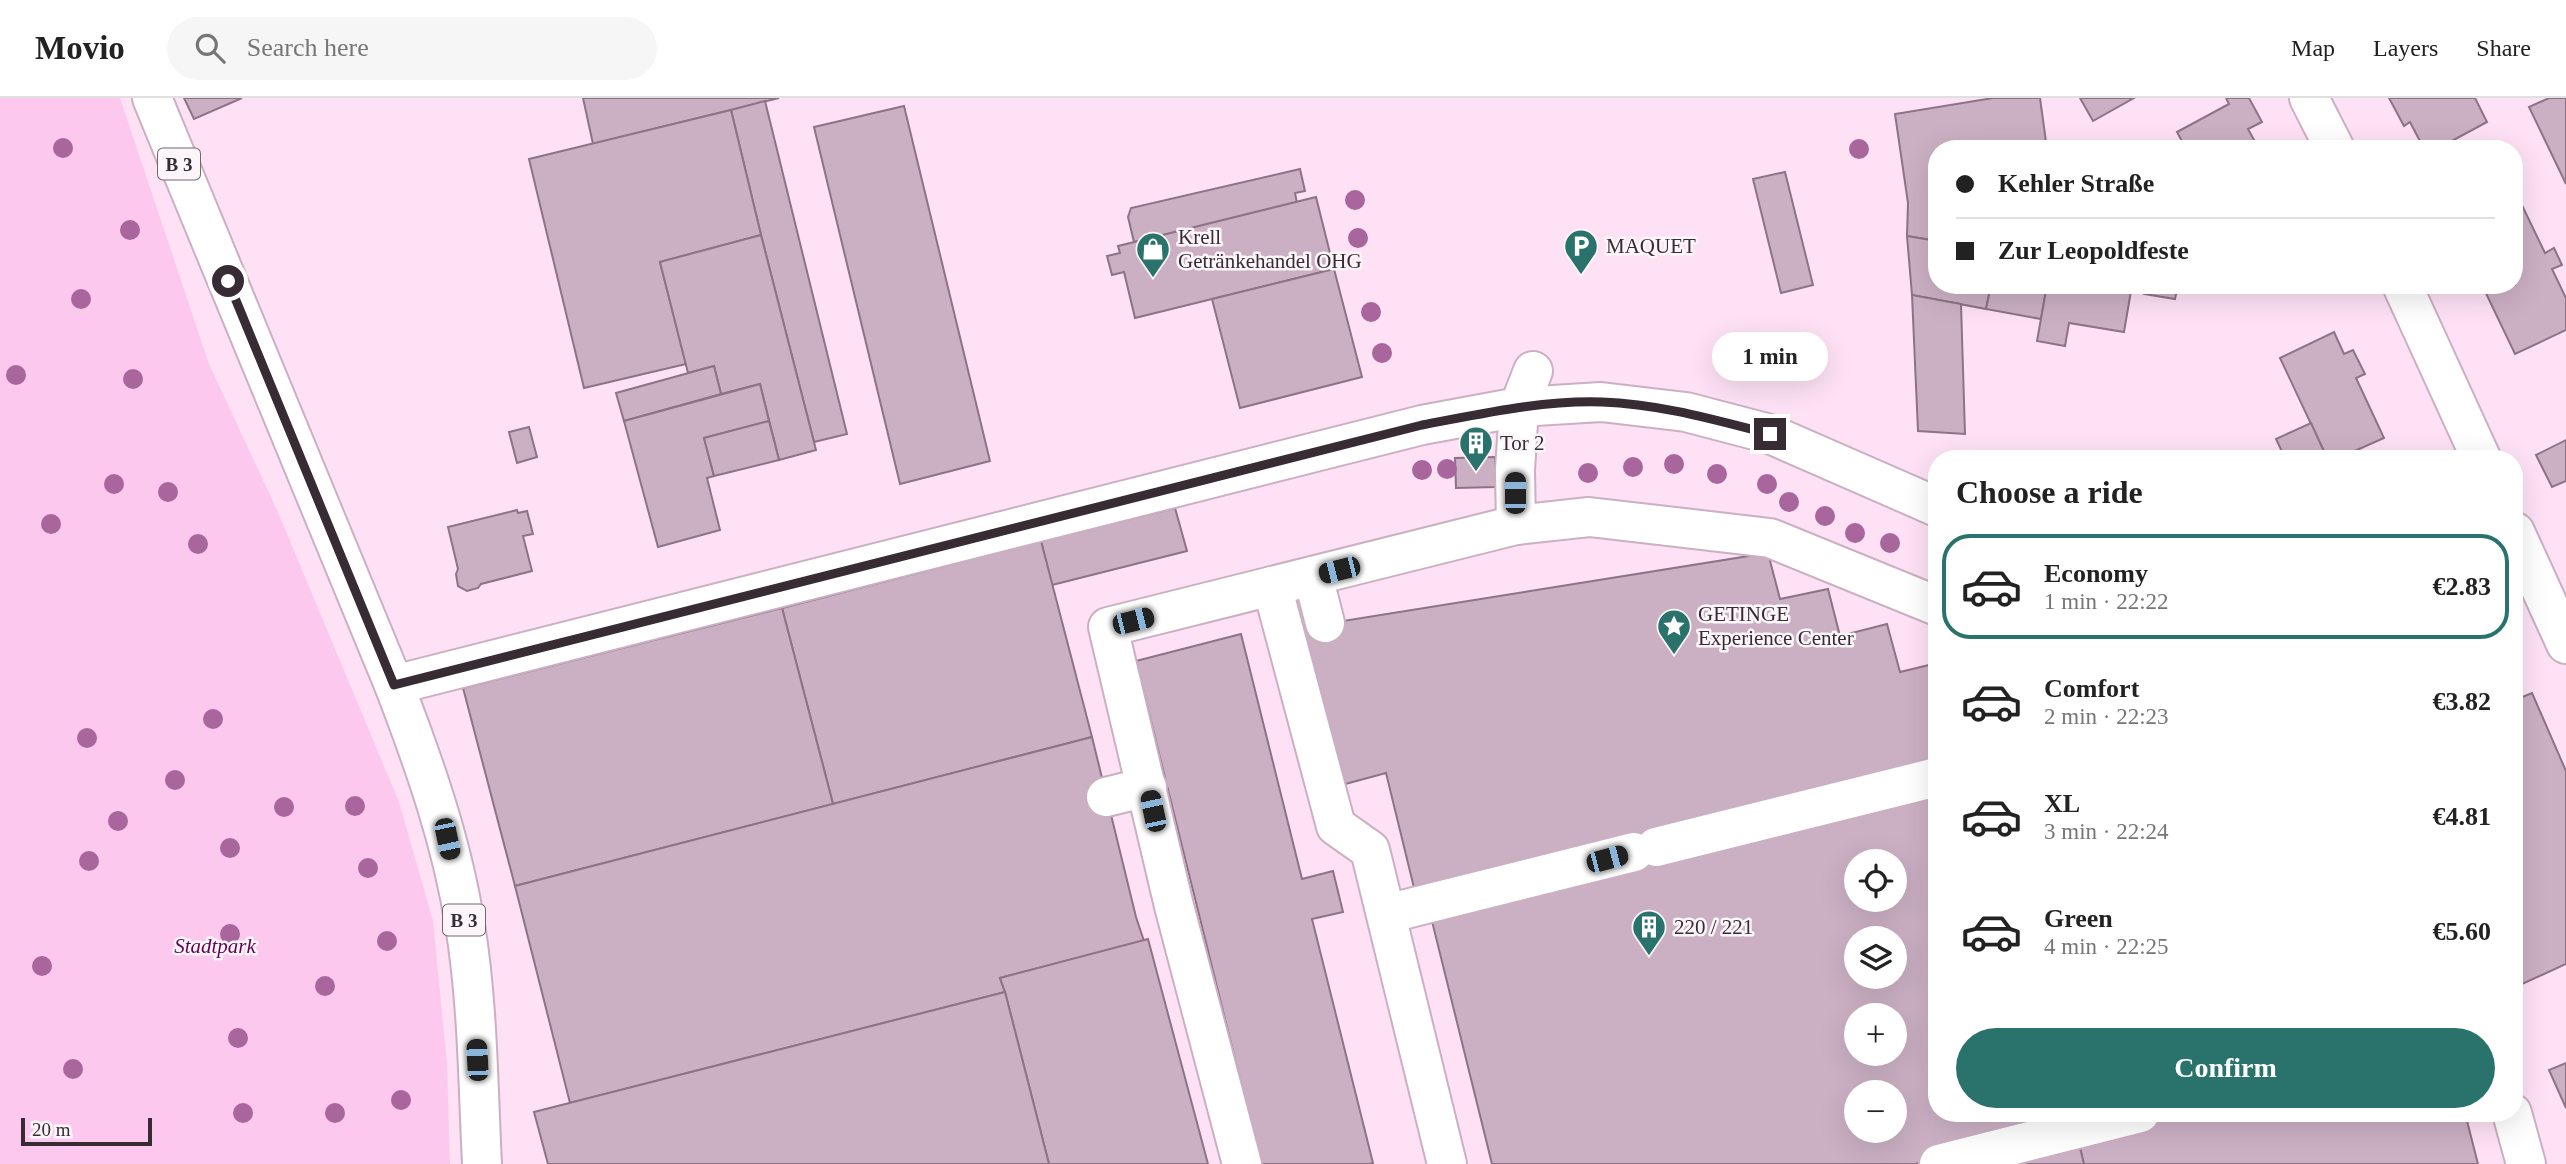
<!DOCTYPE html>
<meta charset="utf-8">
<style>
body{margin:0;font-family:"Times New Roman",serif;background:#f6f6f6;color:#222;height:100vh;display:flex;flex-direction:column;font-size:26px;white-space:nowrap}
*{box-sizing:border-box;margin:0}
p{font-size:23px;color:#767676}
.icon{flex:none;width:38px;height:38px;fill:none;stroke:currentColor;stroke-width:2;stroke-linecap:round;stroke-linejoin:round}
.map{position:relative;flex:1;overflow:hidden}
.sheet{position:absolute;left:1928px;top:352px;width:595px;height:672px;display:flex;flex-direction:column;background:#fff;border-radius:28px;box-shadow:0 7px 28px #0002}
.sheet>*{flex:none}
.guide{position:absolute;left:1928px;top:42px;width:595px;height:154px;border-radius:28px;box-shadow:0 7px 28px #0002;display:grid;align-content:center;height:154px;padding:0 28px;background:#fff}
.fabs{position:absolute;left:1844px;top:751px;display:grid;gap:14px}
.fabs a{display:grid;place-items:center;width:63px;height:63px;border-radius:50%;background:#fff;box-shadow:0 7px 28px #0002;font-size:35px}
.scale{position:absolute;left:21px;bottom:18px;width:131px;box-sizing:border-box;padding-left:7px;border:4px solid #372c34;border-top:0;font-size:19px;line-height:24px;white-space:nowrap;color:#372c34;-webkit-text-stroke:5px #fcf6fa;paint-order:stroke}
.end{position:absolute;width:32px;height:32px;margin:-16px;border:9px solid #372c34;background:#fff;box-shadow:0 0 0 4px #fff}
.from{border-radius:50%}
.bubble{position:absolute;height:49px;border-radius:24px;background:#fff;box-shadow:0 7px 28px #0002;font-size:23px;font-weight:800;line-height:49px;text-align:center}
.car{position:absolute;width:21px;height:42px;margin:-21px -10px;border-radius:9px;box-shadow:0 0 5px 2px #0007;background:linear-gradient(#222 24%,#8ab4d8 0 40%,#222 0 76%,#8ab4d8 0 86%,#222 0)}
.guide b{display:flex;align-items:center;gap:24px;height:66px;font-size:26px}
.guide b+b{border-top:2px solid #e0e0e0}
.guide i{width:18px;height:18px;background:#222}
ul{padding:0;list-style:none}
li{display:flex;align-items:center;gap:21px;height:105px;margin:0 14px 10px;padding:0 14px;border:4px solid transparent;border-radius:28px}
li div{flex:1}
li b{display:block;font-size:26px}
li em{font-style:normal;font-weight:800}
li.on{border-color:#2a736c}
li>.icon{width:63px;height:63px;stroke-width:1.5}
h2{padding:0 28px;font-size:32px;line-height:84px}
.cta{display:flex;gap:14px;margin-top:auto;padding:14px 28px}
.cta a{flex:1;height:80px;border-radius:42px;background:#2a736c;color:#fff;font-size:28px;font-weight:800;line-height:80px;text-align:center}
header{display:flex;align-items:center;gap:42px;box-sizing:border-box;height:98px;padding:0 35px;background:#fff;border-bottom:2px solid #e0e0e0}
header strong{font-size:33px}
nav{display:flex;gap:38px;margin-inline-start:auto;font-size:24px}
.search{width:490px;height:63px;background:#f6f6f6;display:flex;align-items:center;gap:18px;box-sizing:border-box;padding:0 24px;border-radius:38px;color:#767676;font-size:26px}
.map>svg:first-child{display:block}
.green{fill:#fdc8ee}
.building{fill:#cbb0c3;stroke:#8d7385;stroke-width:2;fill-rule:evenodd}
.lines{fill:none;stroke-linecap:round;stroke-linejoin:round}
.minor-casing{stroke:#cbafc3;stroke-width:42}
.major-casing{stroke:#cbafc3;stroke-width:42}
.minor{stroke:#fff;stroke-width:38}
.major{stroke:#fff;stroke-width:38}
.tree{fill:#a9669d}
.route{stroke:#372c34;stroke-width:9}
.labels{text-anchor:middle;stroke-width:5;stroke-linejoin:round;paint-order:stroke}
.shield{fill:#fcf6fa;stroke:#72696f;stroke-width:2}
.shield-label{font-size:19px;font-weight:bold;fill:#372c34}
.poi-label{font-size:21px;fill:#372c34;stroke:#fcf6fa;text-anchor:start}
.park-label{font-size:21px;font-style:italic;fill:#640255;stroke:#fcf6fa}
</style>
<header>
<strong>Movio</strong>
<div class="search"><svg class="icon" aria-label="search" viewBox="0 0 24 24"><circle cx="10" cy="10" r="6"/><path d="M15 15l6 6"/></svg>Search here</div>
<nav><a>Map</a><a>Layers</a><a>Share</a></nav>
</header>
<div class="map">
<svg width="2566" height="1066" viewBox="0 0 2566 1066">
<rect width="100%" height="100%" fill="#fee1f5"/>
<polygon class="green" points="0,0 120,0 209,266 277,412 399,704 433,823 447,966 450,1066 0,1066"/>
<g class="building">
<polygon points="184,0 242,0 194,21"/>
<polygon points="583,0 779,0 593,46"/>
<polygon points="1993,0 2040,0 2047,51 1937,51 1937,143 1907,138 1908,105 1895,16"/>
<polygon points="2080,0 2134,0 2093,23"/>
<polygon points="2226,0 2249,0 2262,24 2248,31 2259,51 2186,51 2177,34 2229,6"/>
<polygon points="2389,0 2475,0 2487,24 2437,51 2424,51 2410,24 2404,28"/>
<polygon points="2549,0 2566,0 2566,86 2529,9"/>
<polygon points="765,3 847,336 814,344 761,137 731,12"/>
<polygon points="904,8 990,363 900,386 814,29"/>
<polygon points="731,12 761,137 660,164 686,266 584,290 529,61"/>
<polygon points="1300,71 1305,93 1295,95 1297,105 1134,144 1128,119 1131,110"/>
<polygon points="1785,74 1813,187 1781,195 1753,81"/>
<polygon points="1316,99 1334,171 1135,220 1124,174 1112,177 1107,158 1120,155 1118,148"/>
<polygon points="2518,99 2545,155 2554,150 2562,167 2552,171 2566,200 2566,232 2515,256 2482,187 2515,187 2515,100"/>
<polygon points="761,137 816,352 779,362 760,286 721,296 714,268 688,275 660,164"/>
<polygon points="1907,138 1937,143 1937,187 1991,187 1986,211 1912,197"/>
<polygon points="1334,171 1362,279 1240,310 1212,201"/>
<polygon points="1991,187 2047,187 2041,221 1986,211"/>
<polygon points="2047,187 2132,187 2124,234 2069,225 2065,248 2037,243"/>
<polygon points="2146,187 2178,187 2175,201 2144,196"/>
<polygon points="1912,197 1961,206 1965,336 1918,333"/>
<polygon points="2334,234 2344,256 2353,252 2365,276 2356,280 2384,340 2339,360 2327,360 2280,260"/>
<polygon points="714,268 721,296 624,323 616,295"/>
<polygon points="760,286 769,323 704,340 714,378 707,380 720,432 658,449 624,323"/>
<polygon points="769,323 779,362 714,378 704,340"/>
<polygon points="2311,325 2327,360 2285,360 2276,341"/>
<polygon points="529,329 537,359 517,365 509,334"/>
<polygon points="2566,342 2566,383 2552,389 2536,357"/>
<polygon points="1495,359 1496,389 1456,390 1455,360"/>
<polygon points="1175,410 1187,453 1052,487 1041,443"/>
<polygon points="517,412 518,415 527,413 533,436 523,438 532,473 481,486 478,490 467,493 458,488 456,476 458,471 448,429"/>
<polygon points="1041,443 1092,639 833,706 782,510"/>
<polygon points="1768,455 1780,501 1828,491 1840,538 1887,526 1900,574 1937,565 1937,674 1417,802 1386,675 1338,688 1299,530"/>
<polygon points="782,510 833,706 515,788 463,590"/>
<polygon points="1241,536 1302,781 1333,773 1343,814 1312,821 1373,1065 1369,1066 1261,1066 1136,563"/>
<polygon points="2532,595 2566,673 2566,866 2520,887 2515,875 2515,602"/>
<polygon points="1092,639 1136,819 1144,843 1000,880 1005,894 570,1005 515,788"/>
<path d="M1937,685v330h172l1,3 -195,48h-423l-63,-255zM1857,763h38v39h-38zM1857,840h38v38h-38zM1857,917h38v39h-38zM1857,994h38v38h-38z"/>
<polygon points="1148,841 1208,1066 1049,1066 1005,894 1000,880"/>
<polygon points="1005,894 1049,1066 548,1066 534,1014"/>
<polygon points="2566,965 2566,1010 2549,972"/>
<polygon points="2169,1015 2465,1015 2478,1066 2084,1066 2077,1038"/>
<polygon points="2077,1038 2084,1066 1969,1066"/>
</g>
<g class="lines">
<g class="minor-casing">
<g id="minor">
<polyline points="2309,0 2335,51"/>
<polyline points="2402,187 2481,360"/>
<polyline points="1516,427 1515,372 1519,309 1533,273"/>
<polyline points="2515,434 2566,546"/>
<polyline points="1313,478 1325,525"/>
<polyline points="1272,488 1516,427 1589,419 1770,440 1937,508"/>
<polyline points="394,587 1422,327 1519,309 1601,304 1686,314 1770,336 1937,409"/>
<polyline points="1106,699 1147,689"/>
<polyline points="1656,749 1937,679"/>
<polyline points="1386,816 1634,754"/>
<polyline points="2512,1015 2526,1066"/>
<polyline points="1242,1066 1174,808 1108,529 1272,488 1336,728 1370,752 1447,1066"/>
<polyline points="1939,1066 2140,1015"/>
</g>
</g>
<g class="major-casing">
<path id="major" d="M152,0l242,587c30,78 58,157 71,240 13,79 13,160 17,239"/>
</g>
<use href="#minor" class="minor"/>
<use href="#major" class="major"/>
</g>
<g class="tree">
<circle cx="63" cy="50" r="10"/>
<circle cx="1859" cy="51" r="10"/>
<circle cx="1355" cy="102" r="10"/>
<circle cx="130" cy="132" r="10"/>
<circle cx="1358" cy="140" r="10"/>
<circle cx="81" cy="201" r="10"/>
<circle cx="1371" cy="214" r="10"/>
<circle cx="1382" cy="255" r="10"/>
<circle cx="16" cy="277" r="10"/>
<circle cx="133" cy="281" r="10"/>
<circle cx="1674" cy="366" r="10"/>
<circle cx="1633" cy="369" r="10"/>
<circle cx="1447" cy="371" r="10"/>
<circle cx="1422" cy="372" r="10"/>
<circle cx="1588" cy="375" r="10"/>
<circle cx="1717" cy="376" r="10"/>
<circle cx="114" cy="386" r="10"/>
<circle cx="1767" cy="386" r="10"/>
<circle cx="168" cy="394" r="10"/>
<circle cx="1789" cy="404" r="10"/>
<circle cx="1825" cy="418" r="10"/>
<circle cx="51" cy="426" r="10"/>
<circle cx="1855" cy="435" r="10"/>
<circle cx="1890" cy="445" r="10"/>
<circle cx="198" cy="446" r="10"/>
<circle cx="213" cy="621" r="10"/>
<circle cx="87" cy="640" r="10"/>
<circle cx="175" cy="682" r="10"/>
<circle cx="355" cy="708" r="10"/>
<circle cx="284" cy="709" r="10"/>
<circle cx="118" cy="723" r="10"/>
<circle cx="230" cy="750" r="10"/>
<circle cx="89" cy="763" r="10"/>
<circle cx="368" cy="770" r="10"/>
<circle cx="230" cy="836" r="10"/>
<circle cx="387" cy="843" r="10"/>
<circle cx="42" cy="868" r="10"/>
<circle cx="325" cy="888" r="10"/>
<circle cx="238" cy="940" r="10"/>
<circle cx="73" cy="971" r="10"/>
<circle cx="401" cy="1002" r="10"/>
<circle cx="243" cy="1015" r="10"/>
<circle cx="335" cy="1015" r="10"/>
</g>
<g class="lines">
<path class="route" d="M228,183l166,404 1028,-260c59,-11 120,-25 180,-23 58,2 113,18 168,32"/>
</g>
<defs>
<g id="parking-pin" transform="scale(1.75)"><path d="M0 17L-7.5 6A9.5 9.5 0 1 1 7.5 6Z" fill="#2a736c" stroke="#fcf6fa"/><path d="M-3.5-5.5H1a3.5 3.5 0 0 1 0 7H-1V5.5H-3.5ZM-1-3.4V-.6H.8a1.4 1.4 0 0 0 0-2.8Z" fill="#fff"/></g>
<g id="shop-pin" transform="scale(1.75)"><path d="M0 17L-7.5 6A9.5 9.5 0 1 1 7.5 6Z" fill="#2a736c" stroke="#fcf6fa"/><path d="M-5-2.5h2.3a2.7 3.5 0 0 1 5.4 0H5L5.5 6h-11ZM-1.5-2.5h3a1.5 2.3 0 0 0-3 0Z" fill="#fff"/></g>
<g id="building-pin" transform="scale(1.75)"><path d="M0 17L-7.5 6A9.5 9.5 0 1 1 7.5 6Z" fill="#2a736c" stroke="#fcf6fa"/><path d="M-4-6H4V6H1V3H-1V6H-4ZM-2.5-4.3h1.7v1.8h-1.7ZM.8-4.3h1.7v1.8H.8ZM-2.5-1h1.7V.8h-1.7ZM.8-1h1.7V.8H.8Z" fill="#fff"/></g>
<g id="sight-pin" transform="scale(1.75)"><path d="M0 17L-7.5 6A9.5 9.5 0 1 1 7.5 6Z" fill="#2a736c" stroke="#fcf6fa"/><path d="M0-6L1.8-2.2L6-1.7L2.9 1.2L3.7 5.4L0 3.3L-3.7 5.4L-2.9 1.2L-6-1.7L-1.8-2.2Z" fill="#fff"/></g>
</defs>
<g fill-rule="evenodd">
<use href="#parking-pin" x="1581" y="148"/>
<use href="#shop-pin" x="1153" y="151"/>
<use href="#building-pin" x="1476" y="345"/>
<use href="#sight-pin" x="1674" y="528"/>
<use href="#building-pin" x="1649" y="829"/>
</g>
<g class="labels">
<g class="shield">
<rect x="158" y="50.5" width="42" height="31" rx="5"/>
<rect x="443" y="806.5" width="42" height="31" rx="5"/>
</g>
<g class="shield-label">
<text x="179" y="73">B 3</text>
<text x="464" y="829">B 3</text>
</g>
<g class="poi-label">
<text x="1178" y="146">Krell<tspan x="1178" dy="24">Getränkehandel OHG</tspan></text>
<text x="1606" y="155">MAQUET</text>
<text x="1500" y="352">Tor 2</text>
<text x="1698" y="523">GETINGE<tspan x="1698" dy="24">Experience Center</tspan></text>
<text x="1674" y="836">220 / 221</text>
</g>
<g class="park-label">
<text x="215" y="855">Stadtpark</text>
</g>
</g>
</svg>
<div class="fabs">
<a><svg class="icon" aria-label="locate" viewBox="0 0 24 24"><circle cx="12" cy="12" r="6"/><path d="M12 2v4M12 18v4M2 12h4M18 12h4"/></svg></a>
<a><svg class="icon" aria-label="layers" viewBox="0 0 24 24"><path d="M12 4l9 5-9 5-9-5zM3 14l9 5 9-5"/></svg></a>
<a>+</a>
<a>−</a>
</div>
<div class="scale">20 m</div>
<i class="end from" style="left:228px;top:183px"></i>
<i class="end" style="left:1770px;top:336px"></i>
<div class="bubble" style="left:1712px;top:234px;width:116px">1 min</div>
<i class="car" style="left:1515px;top:395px;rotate:0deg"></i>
<i class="car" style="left:1339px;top:472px;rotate:256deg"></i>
<i class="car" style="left:1133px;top:523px;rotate:76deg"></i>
<i class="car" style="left:1153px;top:713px;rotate:348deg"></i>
<i class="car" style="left:447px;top:741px;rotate:168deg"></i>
<i class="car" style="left:1607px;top:761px;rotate:75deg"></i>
<i class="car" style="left:477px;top:962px;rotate:357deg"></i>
<div class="guide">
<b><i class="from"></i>Kehler Straße</b>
<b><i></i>Zur Leopoldfeste</b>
</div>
<section class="sheet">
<h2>Choose a ride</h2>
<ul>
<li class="on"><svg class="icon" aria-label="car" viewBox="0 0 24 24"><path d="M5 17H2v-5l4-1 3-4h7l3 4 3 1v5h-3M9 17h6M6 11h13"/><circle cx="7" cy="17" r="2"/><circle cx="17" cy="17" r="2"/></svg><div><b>Economy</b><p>1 min · 22:22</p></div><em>€2.83</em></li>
<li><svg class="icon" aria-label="car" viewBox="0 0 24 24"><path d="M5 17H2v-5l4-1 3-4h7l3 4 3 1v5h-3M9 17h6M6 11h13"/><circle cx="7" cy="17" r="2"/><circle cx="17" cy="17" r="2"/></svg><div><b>Comfort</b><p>2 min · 22:23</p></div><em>€3.82</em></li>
<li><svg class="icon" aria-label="car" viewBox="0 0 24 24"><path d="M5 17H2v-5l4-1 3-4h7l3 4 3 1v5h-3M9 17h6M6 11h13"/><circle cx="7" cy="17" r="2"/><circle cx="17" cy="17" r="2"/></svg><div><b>XL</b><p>3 min · 22:24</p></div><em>€4.81</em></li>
<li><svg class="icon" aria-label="car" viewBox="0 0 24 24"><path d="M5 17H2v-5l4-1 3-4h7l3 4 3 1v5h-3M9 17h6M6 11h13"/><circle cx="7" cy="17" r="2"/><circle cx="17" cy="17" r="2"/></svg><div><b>Green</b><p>4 min · 22:25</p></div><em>€5.60</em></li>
</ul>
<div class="cta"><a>Confirm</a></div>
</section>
</div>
